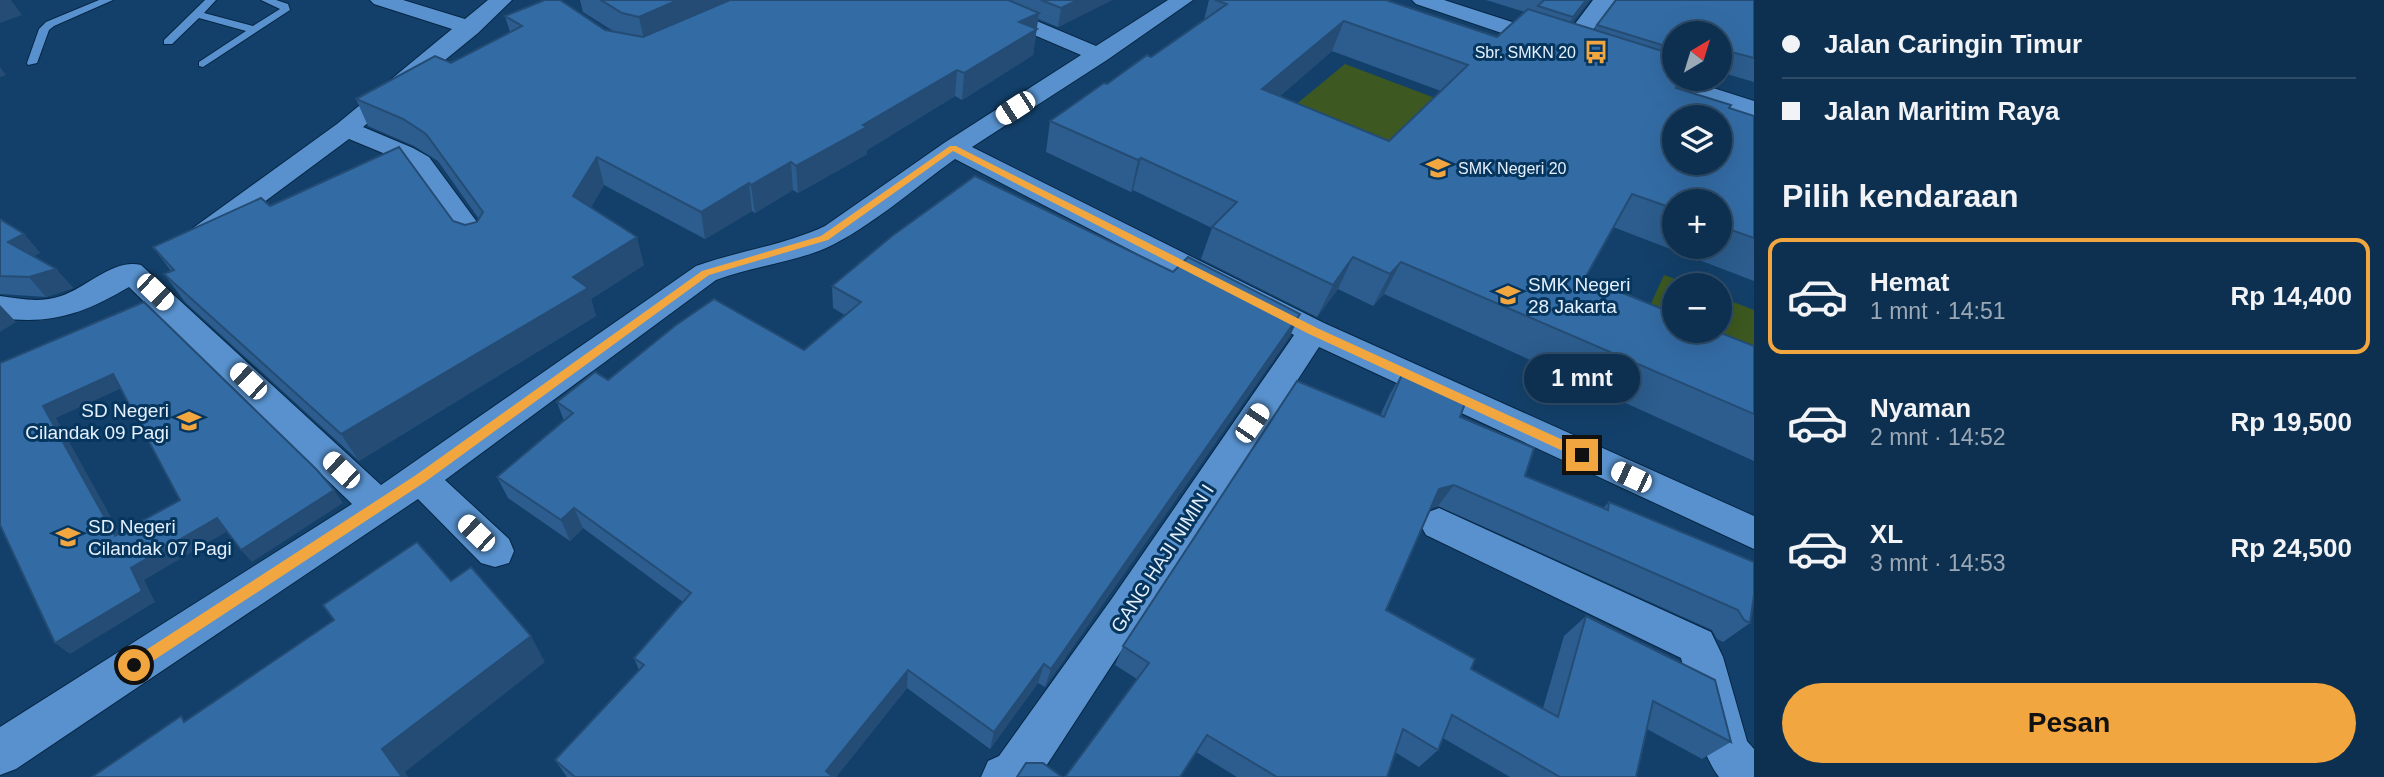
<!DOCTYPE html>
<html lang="id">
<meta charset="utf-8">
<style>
body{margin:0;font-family:Arial,sans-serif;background:#173857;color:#f1f3f6;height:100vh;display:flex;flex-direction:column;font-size:26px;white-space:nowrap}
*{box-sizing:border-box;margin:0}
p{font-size:23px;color:#9ba9b7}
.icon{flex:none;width:38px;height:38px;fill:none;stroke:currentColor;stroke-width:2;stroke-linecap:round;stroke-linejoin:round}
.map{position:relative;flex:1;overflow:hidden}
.sheet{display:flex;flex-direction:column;background:#0e3050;width:630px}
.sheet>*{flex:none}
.hud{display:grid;align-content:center;height:154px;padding:0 28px;background:#0e3050}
.needle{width:46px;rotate:38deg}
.controls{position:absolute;left:1662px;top:21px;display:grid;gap:14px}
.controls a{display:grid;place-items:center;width:70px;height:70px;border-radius:50%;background:#0e3050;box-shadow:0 7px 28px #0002,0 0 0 2px #2e4b67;font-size:35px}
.end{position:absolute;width:32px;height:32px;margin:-16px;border:9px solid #f1a63f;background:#111;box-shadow:0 0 0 4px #111}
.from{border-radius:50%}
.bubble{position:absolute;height:49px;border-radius:24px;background:#0e3050;box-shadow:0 7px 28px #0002,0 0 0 2px #2e4b67;font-size:23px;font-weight:800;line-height:49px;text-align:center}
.car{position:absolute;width:21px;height:42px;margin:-21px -10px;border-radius:9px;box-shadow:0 0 5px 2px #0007;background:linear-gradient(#fff 24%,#345 0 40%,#fff 0 76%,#345 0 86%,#fff 0)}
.hud b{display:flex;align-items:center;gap:24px;height:66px;font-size:26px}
.hud b+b{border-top:2px solid #2e4b67}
.hud i{width:18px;height:18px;background:#f1f3f6}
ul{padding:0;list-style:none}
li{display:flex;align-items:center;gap:21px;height:116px;margin:0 14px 10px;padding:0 14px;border:4px solid transparent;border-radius:14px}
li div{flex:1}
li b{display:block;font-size:26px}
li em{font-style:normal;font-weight:800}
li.on{border-color:#f1a63f}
li>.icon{width:63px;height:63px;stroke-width:1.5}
h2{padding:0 28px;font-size:32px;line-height:84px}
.button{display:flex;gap:14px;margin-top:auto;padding:14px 28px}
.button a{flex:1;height:80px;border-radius:42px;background:#f1a63f;color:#111;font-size:28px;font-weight:800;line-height:80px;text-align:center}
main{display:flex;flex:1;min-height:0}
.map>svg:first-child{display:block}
.green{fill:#3d5820}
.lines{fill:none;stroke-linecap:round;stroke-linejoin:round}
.service-casing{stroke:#072643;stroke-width:2}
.minor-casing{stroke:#072643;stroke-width:2}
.service{fill:#5891cd;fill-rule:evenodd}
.minor{fill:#5891cd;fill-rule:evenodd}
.wall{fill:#2c5d8e;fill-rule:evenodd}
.shaded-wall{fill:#244c74}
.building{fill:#336ca5;stroke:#244c74;stroke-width:2;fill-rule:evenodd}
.route{fill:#f1a63f}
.labels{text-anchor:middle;stroke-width:6;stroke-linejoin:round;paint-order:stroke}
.far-poi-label{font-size:16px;fill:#e4f0fd;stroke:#06355e;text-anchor:end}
.poi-label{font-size:19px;fill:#e4f0fd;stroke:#06355e;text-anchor:start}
.street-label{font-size:19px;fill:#e4f0fd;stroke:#06355e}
</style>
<main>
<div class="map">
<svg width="1754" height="777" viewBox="0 0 1754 777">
<rect width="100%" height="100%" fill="#13406a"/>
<g class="green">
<polygon points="1345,64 1435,98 1376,155 1282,116"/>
<polygon points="1664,275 1691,285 1675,285 1675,331 1720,331 1720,297 1754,310 1754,364 1644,319"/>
</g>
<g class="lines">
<g class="service-casing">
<g id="service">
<polygon points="99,0 113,0 54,26 49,30 37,63 28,65 27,63 39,29 46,22"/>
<polygon points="205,0 216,0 204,13 253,26 280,9 261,0 276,0 288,4 290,10 203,67 199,66 199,62 246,31 199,18 172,44 164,44 164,40"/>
</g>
</g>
<g class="minor-casing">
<g id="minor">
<polygon points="370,0 403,0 465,19 488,0 512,0 478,33 363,127 413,148 429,157 491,241 487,247 477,250 467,247 411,169 395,158 349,139 213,240 203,243 193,240 189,234 193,228 337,124 452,29 374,4"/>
<path d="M958,0h29l109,46 72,-46h25l-86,60 -135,87 352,176 430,193v33l-435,-202 -280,430h-58l7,-16 11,-5 114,-159 181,-262 -339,-176c-39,28 -87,70 -129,89 -32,14 -75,19 -110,32l-271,200 64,59 5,12 -5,12 -14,4 -14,-4 -63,-64 -402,270 -16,6v-48l352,-223 -223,-217c-44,26 -77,38 -129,31v-22c20,3 41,7 61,0 25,-8 53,-38 80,-31l240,220 315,-219c42,-15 89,-21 129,-40l119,-83 137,-88 -119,-51z"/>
<polygon points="1412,0 1444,0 1559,37 1562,41 1593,0 1615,0 1576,53 1560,53 1557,47 1543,47 1416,4"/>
<polygon points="1635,63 1675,75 1675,79 1685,79 1754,101 1754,116 1627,75 1623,70 1627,65"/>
<path d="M1439,508l272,124 12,25 24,84 7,8v28h-35c-22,-28 -28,-84 -38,-119l-255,-123 -6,-11 6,-11z"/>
</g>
</g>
<use href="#service" class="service"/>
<use href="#minor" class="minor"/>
</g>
<g class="wall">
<polygon points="580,0 1112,0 1058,27 1038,19 1033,55 962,100 955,96 867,150 867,154 798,193 793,190 755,213 752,211 705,239 604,185 591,207 644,265 591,299 596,316 359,461 185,302 164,274 171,271 153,247 270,206 453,221 465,225 477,222 479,219 438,161 414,146 368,126 356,99 451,63 510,32 505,16 615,32 583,12"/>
<path d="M1209,0h177l111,37 28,-25 -39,-12h104l-18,23 22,7 3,-5 157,-25v82l-34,-10v-39h-45v46l1,9 53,20 25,8v165l-141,-54 -28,51 169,68v115l-370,-167 -11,12 -35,-17 -21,28 -116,-58 11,-31 -79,-38 -2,2 -85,-40 4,-31 101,-64 53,-37zM1332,51l109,40 -52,50 -109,-45zM1675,201h45v46h-45z"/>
<polygon points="0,219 24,234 40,253 34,256 56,269 73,288 46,297 0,294"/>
<polygon points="1173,272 1300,314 1290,336 1045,687 1038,683 990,749 907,688 836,777 567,777 555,760 639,670 634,658 683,602 583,528 570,541 508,498 497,477 564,421 557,402 608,380 804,350 845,315 833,308 832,286"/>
<polygon points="1403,372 1460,417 1525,476 1603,508 1609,502 1754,562 1750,623 1723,642 1717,639 1712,630 1438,506 1431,508 1386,610 1471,669 1543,708 1564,636 1586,616 1731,742 1702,759 1647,729 1636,777 1510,777 1443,738 1438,750 1419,767 1395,752 1387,777 1237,777 1196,752 1137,679 1115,665 1123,646 1380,416 1390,394"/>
</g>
<g class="shaded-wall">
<polygon points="0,0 11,0 22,15 0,23"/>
<polygon points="678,0 744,0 645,44 639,17"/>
<polygon points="1078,0 1112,0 1058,27 1061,8"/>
<polygon points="1586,0 1590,0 1562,36 1573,17"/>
<polygon points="1039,13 1033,55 962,100 964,73 1019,22"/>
<polygon points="1344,21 1332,51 1252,120 1262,89"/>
<polygon points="0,67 6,75 0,77"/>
<polygon points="957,70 955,96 867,150 867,154 798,193 796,166 863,125"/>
<polygon points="597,157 604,185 581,224 573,196"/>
<polygon points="1141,158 1133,190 1131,192 1138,160"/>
<polygon points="791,162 793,190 755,213 751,185"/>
<polygon points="749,183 752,211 705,239 701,212"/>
<polygon points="24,234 40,253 24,262 8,242"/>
<polygon points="637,237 644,265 591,299 596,316 359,461 341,434 573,277"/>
<polygon points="1353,257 1338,289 1317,317 1333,285"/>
<polygon points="1401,262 1384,294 1373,306 1390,274"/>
<polygon points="56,269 73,288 46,297 29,277"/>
<polygon points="0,305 16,322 0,332"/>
<polygon points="1300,314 1290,336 1045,687 1051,669"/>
<polygon points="113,374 124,387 56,418 128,548 115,536 43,406"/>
<polygon points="1454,485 1438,506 1424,510 1439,489"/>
<polygon points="334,490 343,503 252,562 241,550"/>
<polygon points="574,508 583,528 570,541 561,520"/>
<polygon points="217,518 228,531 144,580 155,602 70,654 55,643 131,568"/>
<polygon points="531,636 545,662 405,772 408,777 402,777 382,749"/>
<polygon points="1044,664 1038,683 990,749 994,732"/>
<polygon points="908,670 907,688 836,777 827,777 826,771"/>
</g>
<g class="building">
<polygon points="545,0 560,0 605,30 643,37 730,0 1008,0 1039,13 1019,22 1037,29 964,73 957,70 863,125 867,127 796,166 791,162 751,185 749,183 701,212 597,157 573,196 637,237 573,277 588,288 341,434 164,274 174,270 153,247 261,198 270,206 399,147 453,221 465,225 477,222 483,212 426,134 403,119 356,99 435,56 451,63 522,26 505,16"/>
<polygon points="601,0 678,0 639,17 622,13"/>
<polygon points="1041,0 1078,0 1061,8"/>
<path d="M1215,0h171l111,37 31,-28 147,46v24h7l-6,9 55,17 -2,3 25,8v122l-34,-12v-25h-45v8l-43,-15 -47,84 90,36v17h41l38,15v68l-353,-152 -11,12 -37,-17 -20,28 -121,-58 25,-25 -96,-44 -3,2 -88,-39 54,-38 3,1 40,-29 4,2 76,-53zM1344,21l124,44 -79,76 -127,-52zM1675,117h45v46h-45z"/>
<polygon points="1544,0 1586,0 1573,17 1538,6"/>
<polygon points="1616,0 1754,0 1754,58 1720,49 1720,33 1675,33 1675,49 1597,25"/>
<polygon points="975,176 1173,272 1188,257 1300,314 1051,669 1044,664 994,732 908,670 826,771 833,777 575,777 555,760 644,665 634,658 691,593 574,508 561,520 497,477 573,413 557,402 595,372 608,380 676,325 714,299 804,350 861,302 832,286 892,236"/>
<polygon points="0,219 24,234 8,242 56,269 29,277 0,276"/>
<path d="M144,302l173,168 17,20 -93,60 -24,-32 -86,50 11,23 -87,52 -55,-118v-162zM113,374l67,126 -65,36 -72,-130z"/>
<polygon points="1403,372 1467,398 1460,417 1534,448 1525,476 1608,510 1609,502 1754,562 1754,595 1750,623 1744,620 1738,610 1454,485 1439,489 1386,610 1475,659 1471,669 1558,717 1586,616 1715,680 1731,742 1653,701 1636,777 1560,777 1452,715 1438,750 1403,729 1387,777 1277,777 1207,735 1180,777 1065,777 1149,663 1123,646 1297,381 1384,417"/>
<polygon points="417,542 451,581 471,567 531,636 382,749 402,777 92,777 181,716 184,722 334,620 323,605"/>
<polygon points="1026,763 1043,763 1062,777 1017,777"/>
</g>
<polygon class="route" points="950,146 956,146 1317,328 1587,451 1588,455 1587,458 1578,458 1309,334 953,151 828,240 709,275 425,482 139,670 129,670 127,665 129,661 416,475 702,271 821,236"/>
<defs>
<g id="bus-bare" transform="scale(1.89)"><path d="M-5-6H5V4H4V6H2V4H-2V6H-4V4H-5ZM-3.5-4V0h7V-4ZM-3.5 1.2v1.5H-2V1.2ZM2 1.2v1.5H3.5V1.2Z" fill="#f1a63f" stroke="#06355e" stroke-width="2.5" paint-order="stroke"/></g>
<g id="school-bare" transform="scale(1.89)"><path d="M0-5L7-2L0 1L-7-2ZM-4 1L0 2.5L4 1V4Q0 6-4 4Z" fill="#f1a63f" stroke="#06355e" stroke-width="2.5" paint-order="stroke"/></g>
</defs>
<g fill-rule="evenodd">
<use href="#bus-bare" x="1596" y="52"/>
<use href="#school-bare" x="1438" y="168"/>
<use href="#school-bare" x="1508" y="295"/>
<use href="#school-bare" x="189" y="421"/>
<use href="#school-bare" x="68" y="537"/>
</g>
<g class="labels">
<g class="far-poi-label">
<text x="1576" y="58">Sbr. SMKN 20</text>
<text x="1458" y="174" text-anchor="start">SMK Negeri 20</text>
</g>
<g class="poi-label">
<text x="1528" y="291">SMK Negeri<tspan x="1528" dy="22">28 Jakarta</tspan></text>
<text x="169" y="417" text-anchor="end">SD Negeri<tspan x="169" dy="22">Cilandak 09 Pagi</tspan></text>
<text x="88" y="533">SD Negeri<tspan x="88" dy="22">Cilandak 07 Pagi</tspan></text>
</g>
<g class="street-label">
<text transform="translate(1162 558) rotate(-57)" y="7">GANG HAJI NIMIN I</text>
</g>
</g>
</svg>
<div class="controls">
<a><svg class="needle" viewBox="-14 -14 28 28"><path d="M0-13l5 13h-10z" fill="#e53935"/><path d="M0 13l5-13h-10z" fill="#9ba9b7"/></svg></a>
<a><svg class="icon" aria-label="layers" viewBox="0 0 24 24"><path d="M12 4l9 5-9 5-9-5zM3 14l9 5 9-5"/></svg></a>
<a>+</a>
<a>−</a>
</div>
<i class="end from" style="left:134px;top:665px"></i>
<i class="end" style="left:1582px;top:455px"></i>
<div class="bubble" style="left:1524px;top:354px;width:116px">1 mnt</div>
<i class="car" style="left:1015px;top:108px;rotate:237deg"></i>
<i class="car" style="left:155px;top:292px;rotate:134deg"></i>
<i class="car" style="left:248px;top:381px;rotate:314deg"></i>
<i class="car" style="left:1252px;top:423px;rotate:34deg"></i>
<i class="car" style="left:341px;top:470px;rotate:314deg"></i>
<i class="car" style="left:1631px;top:477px;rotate:295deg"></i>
<i class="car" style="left:476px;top:533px;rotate:314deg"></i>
</div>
<section class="sheet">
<div class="hud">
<b><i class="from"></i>Jalan Caringin Timur</b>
<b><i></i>Jalan Maritim Raya</b>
</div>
<h2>Pilih kendaraan</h2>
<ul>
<li class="on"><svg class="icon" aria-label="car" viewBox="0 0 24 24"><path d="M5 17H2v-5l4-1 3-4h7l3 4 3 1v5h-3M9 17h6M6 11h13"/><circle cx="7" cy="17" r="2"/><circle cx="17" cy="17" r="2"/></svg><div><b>Hemat</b><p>1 mnt · 14:51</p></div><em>Rp 14,400</em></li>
<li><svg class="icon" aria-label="car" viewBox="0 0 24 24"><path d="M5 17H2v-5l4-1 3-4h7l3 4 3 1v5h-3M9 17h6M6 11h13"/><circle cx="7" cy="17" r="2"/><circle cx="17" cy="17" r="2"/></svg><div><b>Nyaman</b><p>2 mnt · 14:52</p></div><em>Rp 19,500</em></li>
<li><svg class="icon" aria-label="car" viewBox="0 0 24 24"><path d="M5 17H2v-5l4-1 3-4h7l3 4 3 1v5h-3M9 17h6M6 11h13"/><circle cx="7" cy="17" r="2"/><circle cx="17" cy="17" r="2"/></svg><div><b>XL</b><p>3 mnt · 14:53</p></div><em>Rp 24,500</em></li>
</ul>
<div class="button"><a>Pesan</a></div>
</section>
</main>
